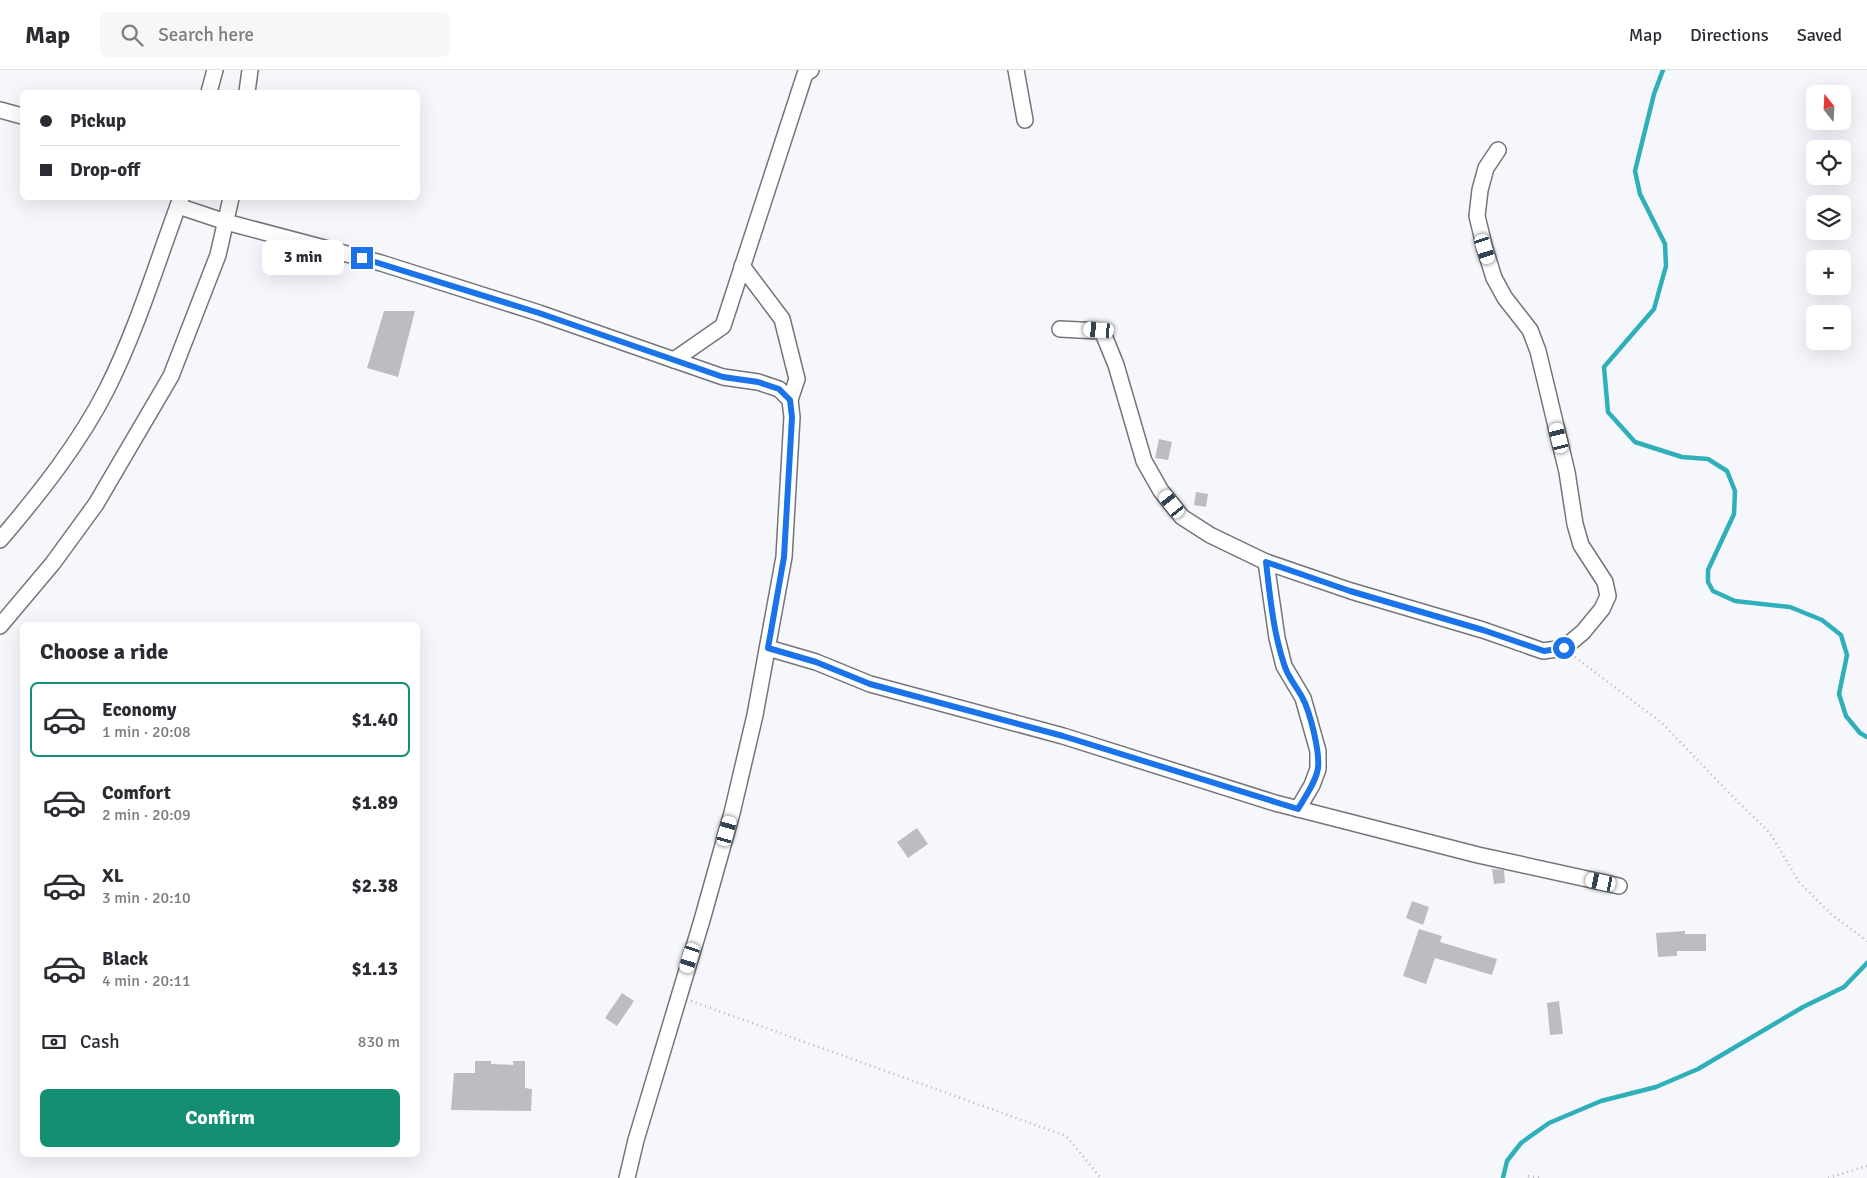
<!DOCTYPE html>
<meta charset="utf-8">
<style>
body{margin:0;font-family:Signika,sans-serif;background:#f7f7f7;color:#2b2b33;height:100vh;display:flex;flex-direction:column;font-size:19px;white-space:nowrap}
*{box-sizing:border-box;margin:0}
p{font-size:16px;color:#7c7c81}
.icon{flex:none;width:28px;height:28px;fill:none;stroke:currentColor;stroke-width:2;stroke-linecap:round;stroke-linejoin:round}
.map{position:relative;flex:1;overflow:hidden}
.sheet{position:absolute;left:20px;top:552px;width:400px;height:535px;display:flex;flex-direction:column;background:#fff;border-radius:8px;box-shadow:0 5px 20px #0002}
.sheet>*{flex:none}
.top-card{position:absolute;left:20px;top:20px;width:400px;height:110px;border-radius:8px;box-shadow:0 5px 20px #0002;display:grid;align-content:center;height:110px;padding:0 20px;background:#fff}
.needle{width:32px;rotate:342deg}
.controls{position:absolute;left:1806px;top:15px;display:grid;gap:10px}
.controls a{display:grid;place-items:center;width:45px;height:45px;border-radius:8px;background:#fff;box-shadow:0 5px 20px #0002;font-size:25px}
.end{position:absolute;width:22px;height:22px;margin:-11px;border:6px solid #1a73e8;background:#fff;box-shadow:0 0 0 2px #fff}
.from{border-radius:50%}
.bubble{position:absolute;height:35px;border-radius:8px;background:#fff;box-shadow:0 5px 20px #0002;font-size:16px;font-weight:700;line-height:35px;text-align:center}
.car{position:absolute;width:15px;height:30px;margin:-15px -8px;border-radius:6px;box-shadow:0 0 4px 1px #0007;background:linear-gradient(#fff 24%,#345 0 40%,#fff 0 76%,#345 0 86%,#fff 0)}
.top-card b{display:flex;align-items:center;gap:18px;height:48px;font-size:19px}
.top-card b+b{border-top:1px solid #e1e1e2}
.top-card i{width:12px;height:12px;background:#2b2b33}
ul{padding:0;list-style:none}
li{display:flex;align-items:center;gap:15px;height:75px;margin:0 10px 8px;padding:0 10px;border:2px solid transparent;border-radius:8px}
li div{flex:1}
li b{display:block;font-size:19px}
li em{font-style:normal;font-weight:700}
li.current{border-color:#148f74}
li>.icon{width:45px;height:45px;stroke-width:1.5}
h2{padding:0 20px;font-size:22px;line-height:60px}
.pay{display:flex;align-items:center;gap:12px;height:55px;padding:0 20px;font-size:19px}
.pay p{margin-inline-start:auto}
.primary-button{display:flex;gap:10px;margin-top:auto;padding:10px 20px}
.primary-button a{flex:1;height:58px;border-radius:8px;background:#148f74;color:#fff;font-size:20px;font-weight:700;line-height:58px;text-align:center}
header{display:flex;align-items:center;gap:30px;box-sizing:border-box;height:70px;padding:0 25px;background:#fff;border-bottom:1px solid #e1e1e2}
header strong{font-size:24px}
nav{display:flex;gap:28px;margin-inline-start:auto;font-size:18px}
.search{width:350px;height:45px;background:#f7f7f7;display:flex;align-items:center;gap:12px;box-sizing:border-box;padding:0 18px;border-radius:8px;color:#7c7c81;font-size:19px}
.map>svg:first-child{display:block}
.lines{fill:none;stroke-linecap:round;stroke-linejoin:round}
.stream{stroke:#2fafba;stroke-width:4.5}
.building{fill:#bcbdc2}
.street-casing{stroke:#747579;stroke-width:18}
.path{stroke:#b2b3b7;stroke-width:2.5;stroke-dasharray:1 4;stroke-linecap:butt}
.street{stroke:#fff;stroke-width:15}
.route{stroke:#1a73e8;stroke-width:6}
</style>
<header>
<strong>Map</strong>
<div class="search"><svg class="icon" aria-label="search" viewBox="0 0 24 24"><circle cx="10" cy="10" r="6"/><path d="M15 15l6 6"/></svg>Search here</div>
<nav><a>Map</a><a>Directions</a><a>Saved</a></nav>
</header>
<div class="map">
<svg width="1867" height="1108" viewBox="0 0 1867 1108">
<rect width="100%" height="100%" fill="#f6f7fd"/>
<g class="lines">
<g class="stream">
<polyline points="1663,0 1654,24 1635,101 1640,124 1665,174 1666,196 1654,239 1604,297 1608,342 1635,372 1682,387 1708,389 1727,401 1735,421 1734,444 1708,500 1708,512 1713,521 1735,531 1790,537 1822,550 1841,565 1847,585 1839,624 1846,646 1860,663 1867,667"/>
<polyline points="1503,1108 1507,1091 1521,1073 1549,1053 1601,1031 1656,1017 1698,999 1803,937 1844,917 1867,893"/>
</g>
</g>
<g class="building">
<polygon points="384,241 415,241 398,307 367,298"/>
<polygon points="1159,369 1172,372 1168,390 1155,388"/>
<polygon points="1196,422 1208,424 1206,437 1194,435"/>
<polygon points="917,758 928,774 908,788 897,772"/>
<polygon points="1492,799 1504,800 1505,813 1494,814"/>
<polygon points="1412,831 1429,837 1423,855 1406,848"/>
<polygon points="1419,859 1442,866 1440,872 1497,889 1492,905 1435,888 1426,914 1403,906"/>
<polygon points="1685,861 1685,864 1706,864 1706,881 1677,881 1677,886 1658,887 1656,863"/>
<polygon points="622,923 634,931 617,956 605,948"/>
<polygon points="1559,931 1563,964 1550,965 1547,933"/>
<polygon points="475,991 491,991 491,994 513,995 513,991 525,991 525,1018 532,1019 531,1041 451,1040 454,1003 475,1003"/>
</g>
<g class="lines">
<g class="street-casing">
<g id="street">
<polyline points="1016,0 1025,50"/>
<polyline points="209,22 215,0"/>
<polyline points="247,22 250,0"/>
<polyline points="0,40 22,46"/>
<polyline points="178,136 226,152 381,193 539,243 723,307 758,312 779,319 790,330 792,347 784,487 755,645 732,743 702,850 636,1070 627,1108"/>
<polyline points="742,196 782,249 797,309 790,330"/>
<polyline points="1060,259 1099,261 1103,263 1116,295 1144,391 1161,421 1182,447 1210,465 1266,492 1351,521 1483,560 1543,581 1564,578 1583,562 1602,539 1608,526 1605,512 1581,475 1575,454 1567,402 1538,281 1530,260 1505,228 1494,208 1485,179 1477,146 1480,120 1486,98 1498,80"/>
<polyline points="674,290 723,256 805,4 811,0"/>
<path d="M0,470c40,-47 79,-96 107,-151 31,-62 50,-127 74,-191"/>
<polyline points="1266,492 1277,568 1284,596 1303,628 1318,681 1318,699 1312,715 1298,739"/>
<polyline points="0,556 53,493 96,434 171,306 218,185 231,128"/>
<polyline points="768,578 816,592 870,614 1063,666 1275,733 1478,785 1619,816"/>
</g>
</g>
<g class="path">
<polyline points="1575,587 1662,653 1733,727 1770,763 1799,812 1832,845 1867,871"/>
<polyline points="691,931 1066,1066 1101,1108"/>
<polyline points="1528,1106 1540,1108"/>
<polyline points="1828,1108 1867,1096"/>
</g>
<use href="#street" class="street"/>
</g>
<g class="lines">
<path class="route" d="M362,188l177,55 184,64 35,5 21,7 11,11 2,17 -8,140 -16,91 48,14 54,22 193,52 235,73c7,-12 18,-27 20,-41 2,-16 -8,-57 -16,-71 -6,-11 -15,-21 -18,-33 -11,-33 -14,-68 -18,-102l84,29 133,39 61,21 20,-3"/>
</g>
</svg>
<div class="controls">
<a><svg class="needle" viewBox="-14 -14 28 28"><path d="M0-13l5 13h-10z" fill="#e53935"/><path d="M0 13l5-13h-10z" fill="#7c7c81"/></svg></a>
<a><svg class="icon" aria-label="locate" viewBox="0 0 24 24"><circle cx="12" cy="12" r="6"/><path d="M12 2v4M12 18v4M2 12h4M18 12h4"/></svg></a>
<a><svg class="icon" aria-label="layers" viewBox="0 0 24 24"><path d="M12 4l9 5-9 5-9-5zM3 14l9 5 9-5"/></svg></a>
<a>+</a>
<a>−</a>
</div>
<i class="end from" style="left:1564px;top:578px"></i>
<i class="end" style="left:362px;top:188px"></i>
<div class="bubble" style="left:262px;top:170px;width:82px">3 min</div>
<i class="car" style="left:1485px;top:179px;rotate:162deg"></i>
<i class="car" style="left:1099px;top:260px;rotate:275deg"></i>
<i class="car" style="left:1559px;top:368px;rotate:346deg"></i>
<i class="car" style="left:1172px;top:434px;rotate:322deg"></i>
<i class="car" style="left:727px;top:761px;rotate:16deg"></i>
<i class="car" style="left:1601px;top:812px;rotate:282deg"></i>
<i class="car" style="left:690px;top:888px;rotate:198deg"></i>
<div class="top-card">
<b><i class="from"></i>Pickup</b>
<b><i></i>Drop-off</b>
</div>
<section class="sheet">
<h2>Choose a ride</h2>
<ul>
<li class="current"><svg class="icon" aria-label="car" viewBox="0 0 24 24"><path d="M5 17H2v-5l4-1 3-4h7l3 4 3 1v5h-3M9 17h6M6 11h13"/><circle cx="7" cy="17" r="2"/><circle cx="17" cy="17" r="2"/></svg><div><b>Economy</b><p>1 min · 20:08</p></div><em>$1.40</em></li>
<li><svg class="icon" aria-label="car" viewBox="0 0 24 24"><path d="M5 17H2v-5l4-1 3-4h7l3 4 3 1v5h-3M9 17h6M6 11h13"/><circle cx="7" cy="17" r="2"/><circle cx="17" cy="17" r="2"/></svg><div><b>Comfort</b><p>2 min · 20:09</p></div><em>$1.89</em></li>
<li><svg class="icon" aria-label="car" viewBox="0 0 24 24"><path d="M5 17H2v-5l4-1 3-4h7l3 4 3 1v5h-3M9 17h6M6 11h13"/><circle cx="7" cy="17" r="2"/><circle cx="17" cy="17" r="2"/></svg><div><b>XL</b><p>3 min · 20:10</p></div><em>$2.38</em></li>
<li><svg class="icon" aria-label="car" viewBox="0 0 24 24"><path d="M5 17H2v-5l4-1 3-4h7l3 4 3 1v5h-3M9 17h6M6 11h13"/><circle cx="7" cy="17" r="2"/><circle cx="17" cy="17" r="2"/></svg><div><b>Black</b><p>4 min · 20:11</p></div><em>$1.13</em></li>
</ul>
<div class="pay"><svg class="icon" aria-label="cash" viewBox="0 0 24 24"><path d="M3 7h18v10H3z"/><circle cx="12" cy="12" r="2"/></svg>Cash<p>830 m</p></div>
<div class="primary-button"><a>Confirm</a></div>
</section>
</div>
